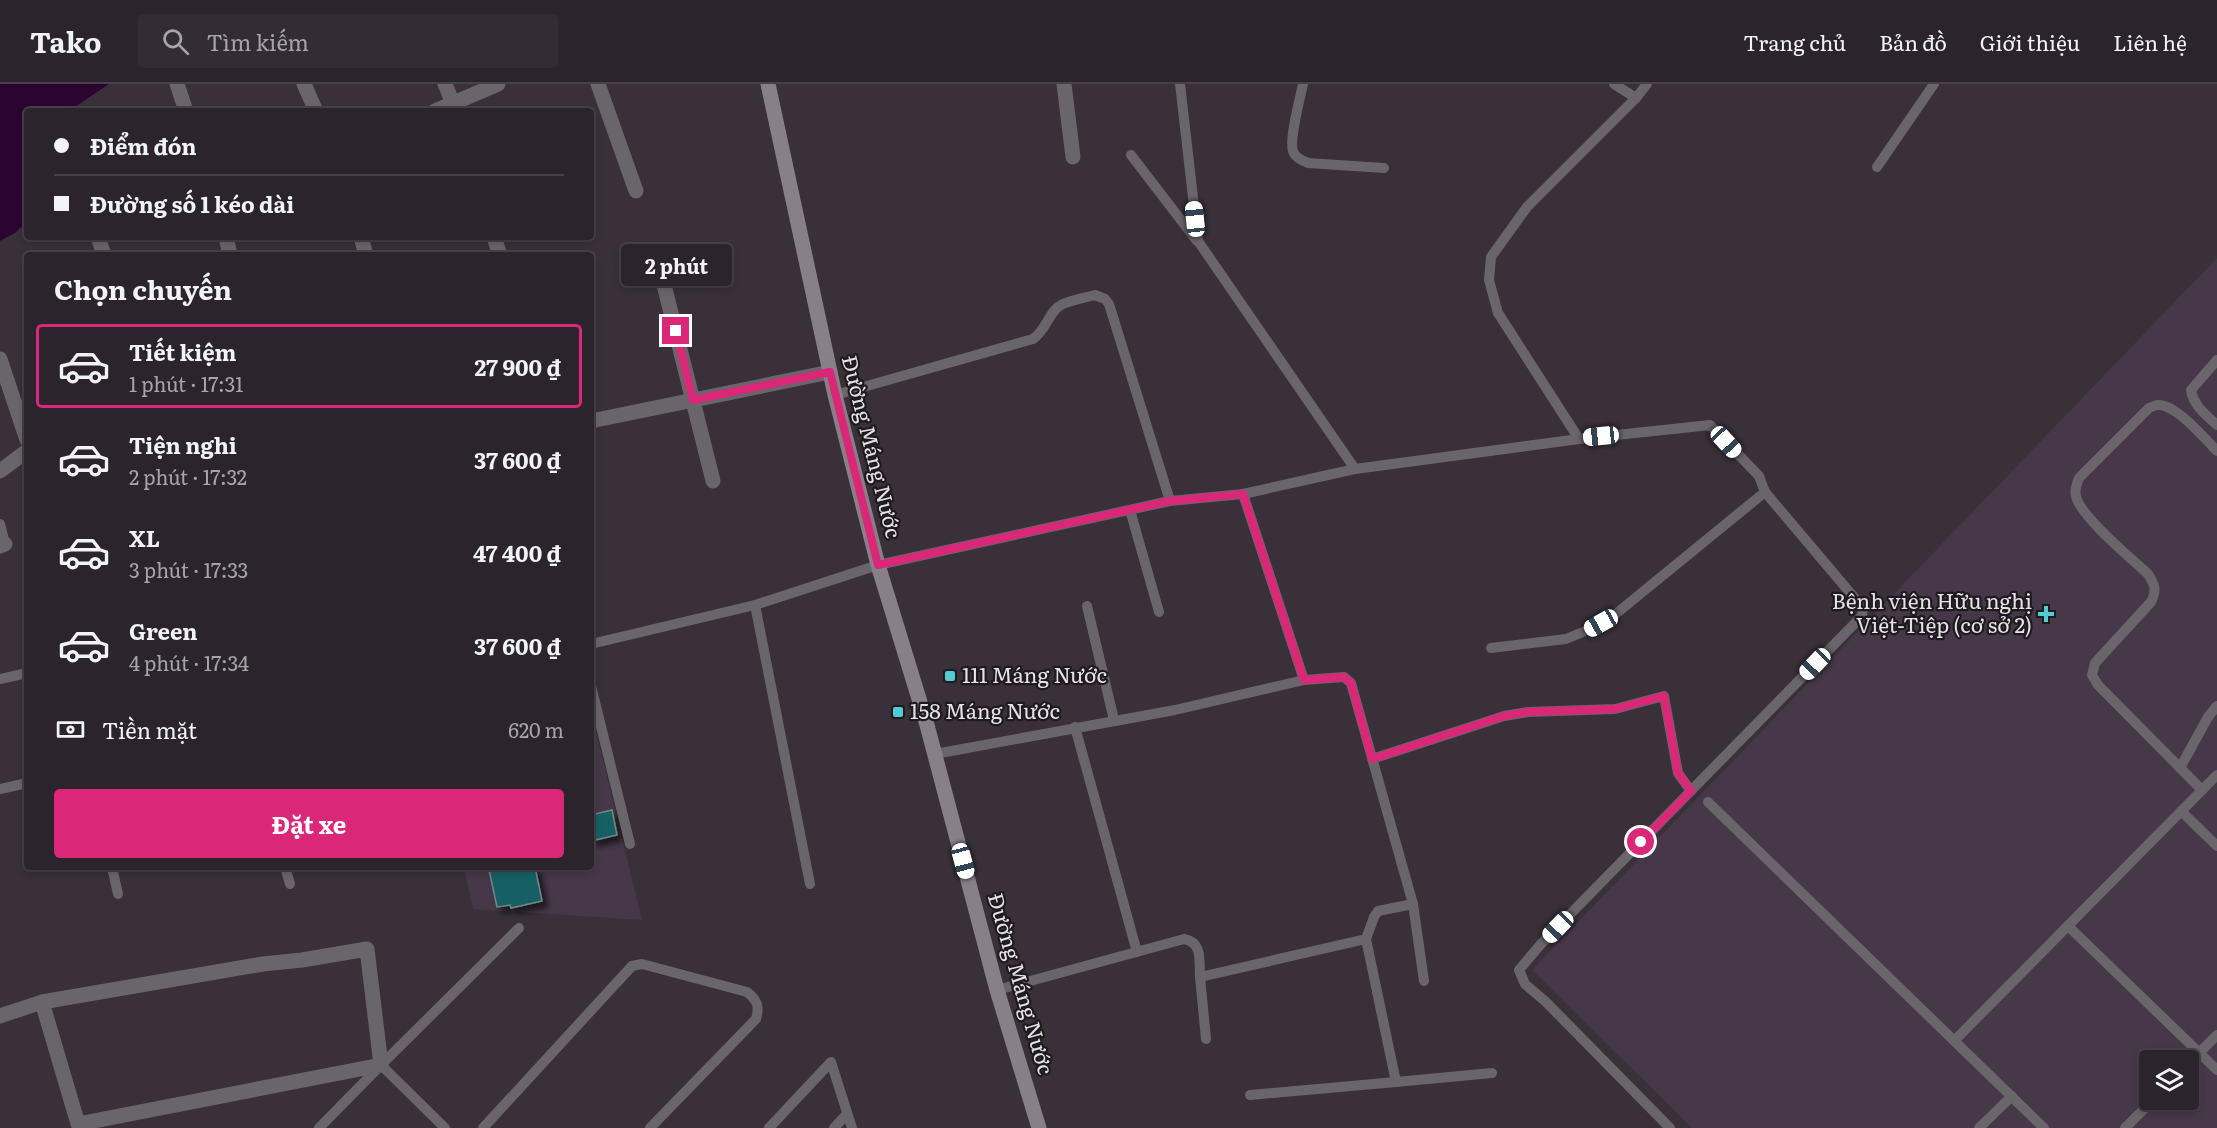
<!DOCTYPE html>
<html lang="vi">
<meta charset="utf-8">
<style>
body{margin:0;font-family:Literata,serif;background:#332c34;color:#f1f3f6;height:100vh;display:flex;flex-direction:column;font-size:22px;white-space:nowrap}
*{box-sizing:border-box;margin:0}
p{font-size:20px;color:#a6a4a9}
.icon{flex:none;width:33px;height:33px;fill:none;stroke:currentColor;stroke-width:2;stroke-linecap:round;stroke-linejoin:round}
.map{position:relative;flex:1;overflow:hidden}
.side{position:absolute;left:24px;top:168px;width:570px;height:618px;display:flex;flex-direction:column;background:#2b242c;border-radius:6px;box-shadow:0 3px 9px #0003,0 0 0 2px #474148}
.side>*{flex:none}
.top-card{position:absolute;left:24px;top:24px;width:570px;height:132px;border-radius:6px;box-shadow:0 3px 9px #0003,0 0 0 2px #474148;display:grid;align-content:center;height:132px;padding:0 30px;background:#2b242c}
.fabs{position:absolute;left:2139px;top:966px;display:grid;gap:12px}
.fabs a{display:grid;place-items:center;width:60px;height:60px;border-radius:6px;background:#2b242c;box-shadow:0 3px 9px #0003,0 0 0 2px #474148;font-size:30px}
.end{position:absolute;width:27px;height:27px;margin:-14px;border:8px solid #db2777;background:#fff;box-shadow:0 0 0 3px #fff}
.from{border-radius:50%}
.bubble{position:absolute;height:42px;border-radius:6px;background:#2b242c;box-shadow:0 3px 9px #0003,0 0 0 2px #474148;font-size:20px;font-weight:700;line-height:42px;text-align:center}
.car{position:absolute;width:18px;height:36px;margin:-18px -9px;border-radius:8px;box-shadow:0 0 4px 2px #0007;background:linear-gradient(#fff 24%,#345 0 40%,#fff 0 76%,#345 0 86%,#fff 0)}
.top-card b{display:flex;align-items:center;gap:21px;height:57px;font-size:22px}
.top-card b+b{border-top:2px solid #474148}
.top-card i{width:15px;height:15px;background:#f1f3f6}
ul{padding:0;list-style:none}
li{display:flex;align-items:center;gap:18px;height:84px;margin:0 12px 9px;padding:0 18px;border:3px solid transparent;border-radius:6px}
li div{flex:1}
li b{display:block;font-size:22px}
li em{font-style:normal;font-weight:700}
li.on{border-color:#db2777}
li>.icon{width:54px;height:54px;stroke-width:1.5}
h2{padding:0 30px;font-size:27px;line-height:72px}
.pay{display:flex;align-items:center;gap:15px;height:66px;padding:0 30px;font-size:22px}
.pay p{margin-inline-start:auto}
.cta{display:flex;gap:12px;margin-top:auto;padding:12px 30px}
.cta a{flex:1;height:69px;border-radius:6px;background:#db2777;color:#fff;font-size:24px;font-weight:700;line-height:69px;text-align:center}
header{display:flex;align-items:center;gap:36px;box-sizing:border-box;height:84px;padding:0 30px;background:#2b242c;border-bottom:2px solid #474148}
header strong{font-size:28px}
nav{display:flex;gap:33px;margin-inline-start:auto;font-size:21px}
.search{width:420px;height:54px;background:#332c34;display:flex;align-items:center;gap:15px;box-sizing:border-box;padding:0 21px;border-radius:6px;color:#a6a4a9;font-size:22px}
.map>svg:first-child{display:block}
.built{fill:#463848;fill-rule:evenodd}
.water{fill:#2c0432}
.building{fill:#176164;stroke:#738687;stroke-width:1.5;filter:url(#shadow)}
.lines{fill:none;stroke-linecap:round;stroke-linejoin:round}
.lane{stroke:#6a656a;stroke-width:10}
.street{stroke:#6a656a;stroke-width:15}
.secondary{stroke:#888089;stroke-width:15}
.route{stroke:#db2777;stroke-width:8}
.poi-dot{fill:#51ccd2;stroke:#1e1a1e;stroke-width:2}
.labels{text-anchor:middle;stroke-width:4.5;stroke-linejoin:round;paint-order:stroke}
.street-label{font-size:21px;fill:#e6e1e7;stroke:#1e1a1e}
.poi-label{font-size:21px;fill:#e6e1e7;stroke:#1e1a1e;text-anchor:start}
</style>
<header>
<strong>Tako</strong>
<div class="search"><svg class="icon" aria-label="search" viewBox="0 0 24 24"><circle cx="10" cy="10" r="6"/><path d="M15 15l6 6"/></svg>Tìm kiếm</div>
<nav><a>Trang chủ</a><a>Bản đồ</a><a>Giới thiệu</a><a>Liên hệ</a></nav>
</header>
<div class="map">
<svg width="2217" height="1044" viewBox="0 0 2217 1044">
<defs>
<filter id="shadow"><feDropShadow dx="5.5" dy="5.5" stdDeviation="3" flood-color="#0009"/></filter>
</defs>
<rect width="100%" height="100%" fill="#39303a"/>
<g class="built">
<path d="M2217,174v870h-525l-160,-158zM2150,976h38v40h-38z"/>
<polygon points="591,628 642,836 473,825 464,783 591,783"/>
</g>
<polygon class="water" points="0,0 109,0 69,27 27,27 27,137 15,149 0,157"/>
<g class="building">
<polygon points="612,726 617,751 591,757 591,731"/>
<polygon points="501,783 535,783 542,817 511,824 510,821 497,823 489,786"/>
</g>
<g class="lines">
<g class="lane">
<polyline points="1180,0 1198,157 1355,385"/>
<path d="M1303,0c-3,14 -14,56 -10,67 2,7 9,9 15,12l76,5"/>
<polyline points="1614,0 1636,14"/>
<polyline points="1131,71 1197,157"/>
<polyline points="1877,83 1934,0"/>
<path d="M2217,276l-26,30c2,15 15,25 26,35"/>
<path d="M835,311l198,-56c13,-8 16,-28 28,-34 10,-5 23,-7 34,-10l10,4 4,5 61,197"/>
<polyline points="1579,355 1498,229 1489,196 1491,173 1527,123 1636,14 1647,0"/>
<polyline points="1130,426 1159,528"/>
<polyline points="0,440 5,460"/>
<polyline points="755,521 810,800"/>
<polyline points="1087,522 1114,636"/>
<polyline points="591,560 755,521 878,481 1170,417 1243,410 1355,385 1579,355 1710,341 1759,392 1765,408 1863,524 1862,532 1541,860 1519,886 1525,900 1546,918 1670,1044"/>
<polyline points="1491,564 1566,555 1590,545 1612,533 1765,408"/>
<polyline points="0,595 27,589"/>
<polyline points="1304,596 1344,593 1351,599 1413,820 1424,897"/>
<polyline points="591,602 630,760"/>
<polyline points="1075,643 1137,868"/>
<polyline points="935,670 1175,626 1304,596 1243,410"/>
<polyline points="1372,675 1504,632 1528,628 1615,625 1664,612 1678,689 1691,707"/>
<polyline points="2180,684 2208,633 2217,622"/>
<polyline points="0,705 27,699"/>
<path d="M2202,706l-104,-105 -6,-10 3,-12 56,-61c6,-12 4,-17 -3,-28 -16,-15 -69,-59 -72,-78 -2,-7 1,-12 3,-18l70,-70c3,-1 6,-3 9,-3 18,-1 47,34 59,46"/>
<polyline points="1708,718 2044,1044"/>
<polyline points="2181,727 2217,762"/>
<polyline points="112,783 118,810"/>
<polyline points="285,783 290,800"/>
<polyline points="1413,820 1378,827 1374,833 1366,855 1396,998 1492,989"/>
<polyline points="2068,842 2217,986"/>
<polyline points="1200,893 1206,955"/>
<path d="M997,906l187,-51c19,3 15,23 16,38l166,-38"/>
<polyline points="1955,956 2217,691"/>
<polyline points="2188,980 2217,951"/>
<polyline points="381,981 519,844"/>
<polyline points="1250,1011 1396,998"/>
<polyline points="319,1044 381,981 445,1044"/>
<path d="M483,1044l149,-162 10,-2 105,28c10,8 13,14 9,27l-106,109"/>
<polyline points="769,1044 831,978 852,1044"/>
<polyline points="834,1044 847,1030"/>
<polyline points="1979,1044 2012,1012"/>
<polyline points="2125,1044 2153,1016"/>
</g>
<g class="street">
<polyline points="177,0 186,27"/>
<polyline points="304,0 316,27"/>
<polyline points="445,0 456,27"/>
<polyline points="598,0 636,107"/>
<polyline points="1064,0 1073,73"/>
<polyline points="435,27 498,0"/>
<polyline points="98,153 104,171"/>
<polyline points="226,153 230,171"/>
<polyline points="361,153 366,171"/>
<polyline points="494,153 500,171"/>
<polyline points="664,201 713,397"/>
<polyline points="0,275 27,356"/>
<polyline points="591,337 830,288"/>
<polyline points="0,387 27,367"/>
<polyline points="0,462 5,460"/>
<polyline points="0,932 42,918 263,880 302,876 367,865 381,981 78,1040 42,918"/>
</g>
<polyline class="secondary" points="768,0 835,311 878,481 927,641 997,906 1039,1044"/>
</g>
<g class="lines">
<polyline class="route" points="676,247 693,316 830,288 878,481 1170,417 1243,410 1304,596 1344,593 1351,599 1372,675 1504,632 1527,628 1615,625 1664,612 1678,689 1691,707 1641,758"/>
</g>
<g class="poi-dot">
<path d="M2043 521h6v6h6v6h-6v6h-6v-6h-6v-6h6z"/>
<rect x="944" y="586" width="12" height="12" rx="3"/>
<rect x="892" y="622" width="12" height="12" rx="3"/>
</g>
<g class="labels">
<g class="street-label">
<text transform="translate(871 363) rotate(76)" y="7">Đường Máng Nước</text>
<text transform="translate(1020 900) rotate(74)" y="7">Đường Máng Nước</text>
</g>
<g class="poi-label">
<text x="2032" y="525" text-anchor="end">Bệnh viện Hữu nghị<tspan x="2032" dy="24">Việt-Tiệp (cơ sở 2)</tspan></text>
<text x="962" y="599">111 Máng Nước</text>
<text x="910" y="635">158 Máng Nước</text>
</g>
</g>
</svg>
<div class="fabs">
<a><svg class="icon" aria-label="layers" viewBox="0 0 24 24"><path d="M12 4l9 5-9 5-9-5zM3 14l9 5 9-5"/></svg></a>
</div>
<i class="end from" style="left:1641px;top:758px"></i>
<i class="end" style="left:676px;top:247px"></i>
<div class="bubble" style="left:621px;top:160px;width:111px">2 phút</div>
<i class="car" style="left:1195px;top:135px;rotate:354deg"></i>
<i class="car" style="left:1601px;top:352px;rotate:264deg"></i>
<i class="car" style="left:1726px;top:358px;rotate:137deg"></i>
<i class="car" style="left:1601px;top:539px;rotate:241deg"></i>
<i class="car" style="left:1815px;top:580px;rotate:224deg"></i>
<i class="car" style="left:963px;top:777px;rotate:165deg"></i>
<i class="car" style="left:1558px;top:843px;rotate:224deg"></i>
<div class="top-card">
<b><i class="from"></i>Điểm đón</b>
<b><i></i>Đường số 1 kéo dài</b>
</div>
<section class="side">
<h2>Chọn chuyến</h2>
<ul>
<li class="on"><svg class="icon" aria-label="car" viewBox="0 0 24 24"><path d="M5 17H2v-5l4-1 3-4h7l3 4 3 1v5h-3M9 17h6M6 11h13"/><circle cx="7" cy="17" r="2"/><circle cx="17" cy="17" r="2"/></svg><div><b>Tiết kiệm</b><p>1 phút · 17:31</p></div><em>27 900 ₫</em></li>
<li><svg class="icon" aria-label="car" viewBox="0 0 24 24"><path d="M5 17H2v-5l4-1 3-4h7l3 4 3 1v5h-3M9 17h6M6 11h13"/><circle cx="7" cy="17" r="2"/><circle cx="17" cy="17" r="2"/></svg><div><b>Tiện nghi</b><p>2 phút · 17:32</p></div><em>37 600 ₫</em></li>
<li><svg class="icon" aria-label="car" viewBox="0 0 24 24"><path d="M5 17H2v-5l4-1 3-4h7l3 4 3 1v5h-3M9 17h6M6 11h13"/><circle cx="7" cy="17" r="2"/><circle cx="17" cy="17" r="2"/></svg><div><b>XL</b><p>3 phút · 17:33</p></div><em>47 400 ₫</em></li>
<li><svg class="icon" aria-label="car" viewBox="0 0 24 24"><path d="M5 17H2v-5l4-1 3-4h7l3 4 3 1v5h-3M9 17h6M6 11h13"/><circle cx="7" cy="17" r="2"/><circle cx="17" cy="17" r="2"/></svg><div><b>Green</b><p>4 phút · 17:34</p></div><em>37 600 ₫</em></li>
</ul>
<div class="pay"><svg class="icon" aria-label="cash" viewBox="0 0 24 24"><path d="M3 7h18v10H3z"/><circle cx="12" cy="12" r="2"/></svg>Tiền mặt<p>620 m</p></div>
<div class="cta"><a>Đặt xe</a></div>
</section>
</div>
